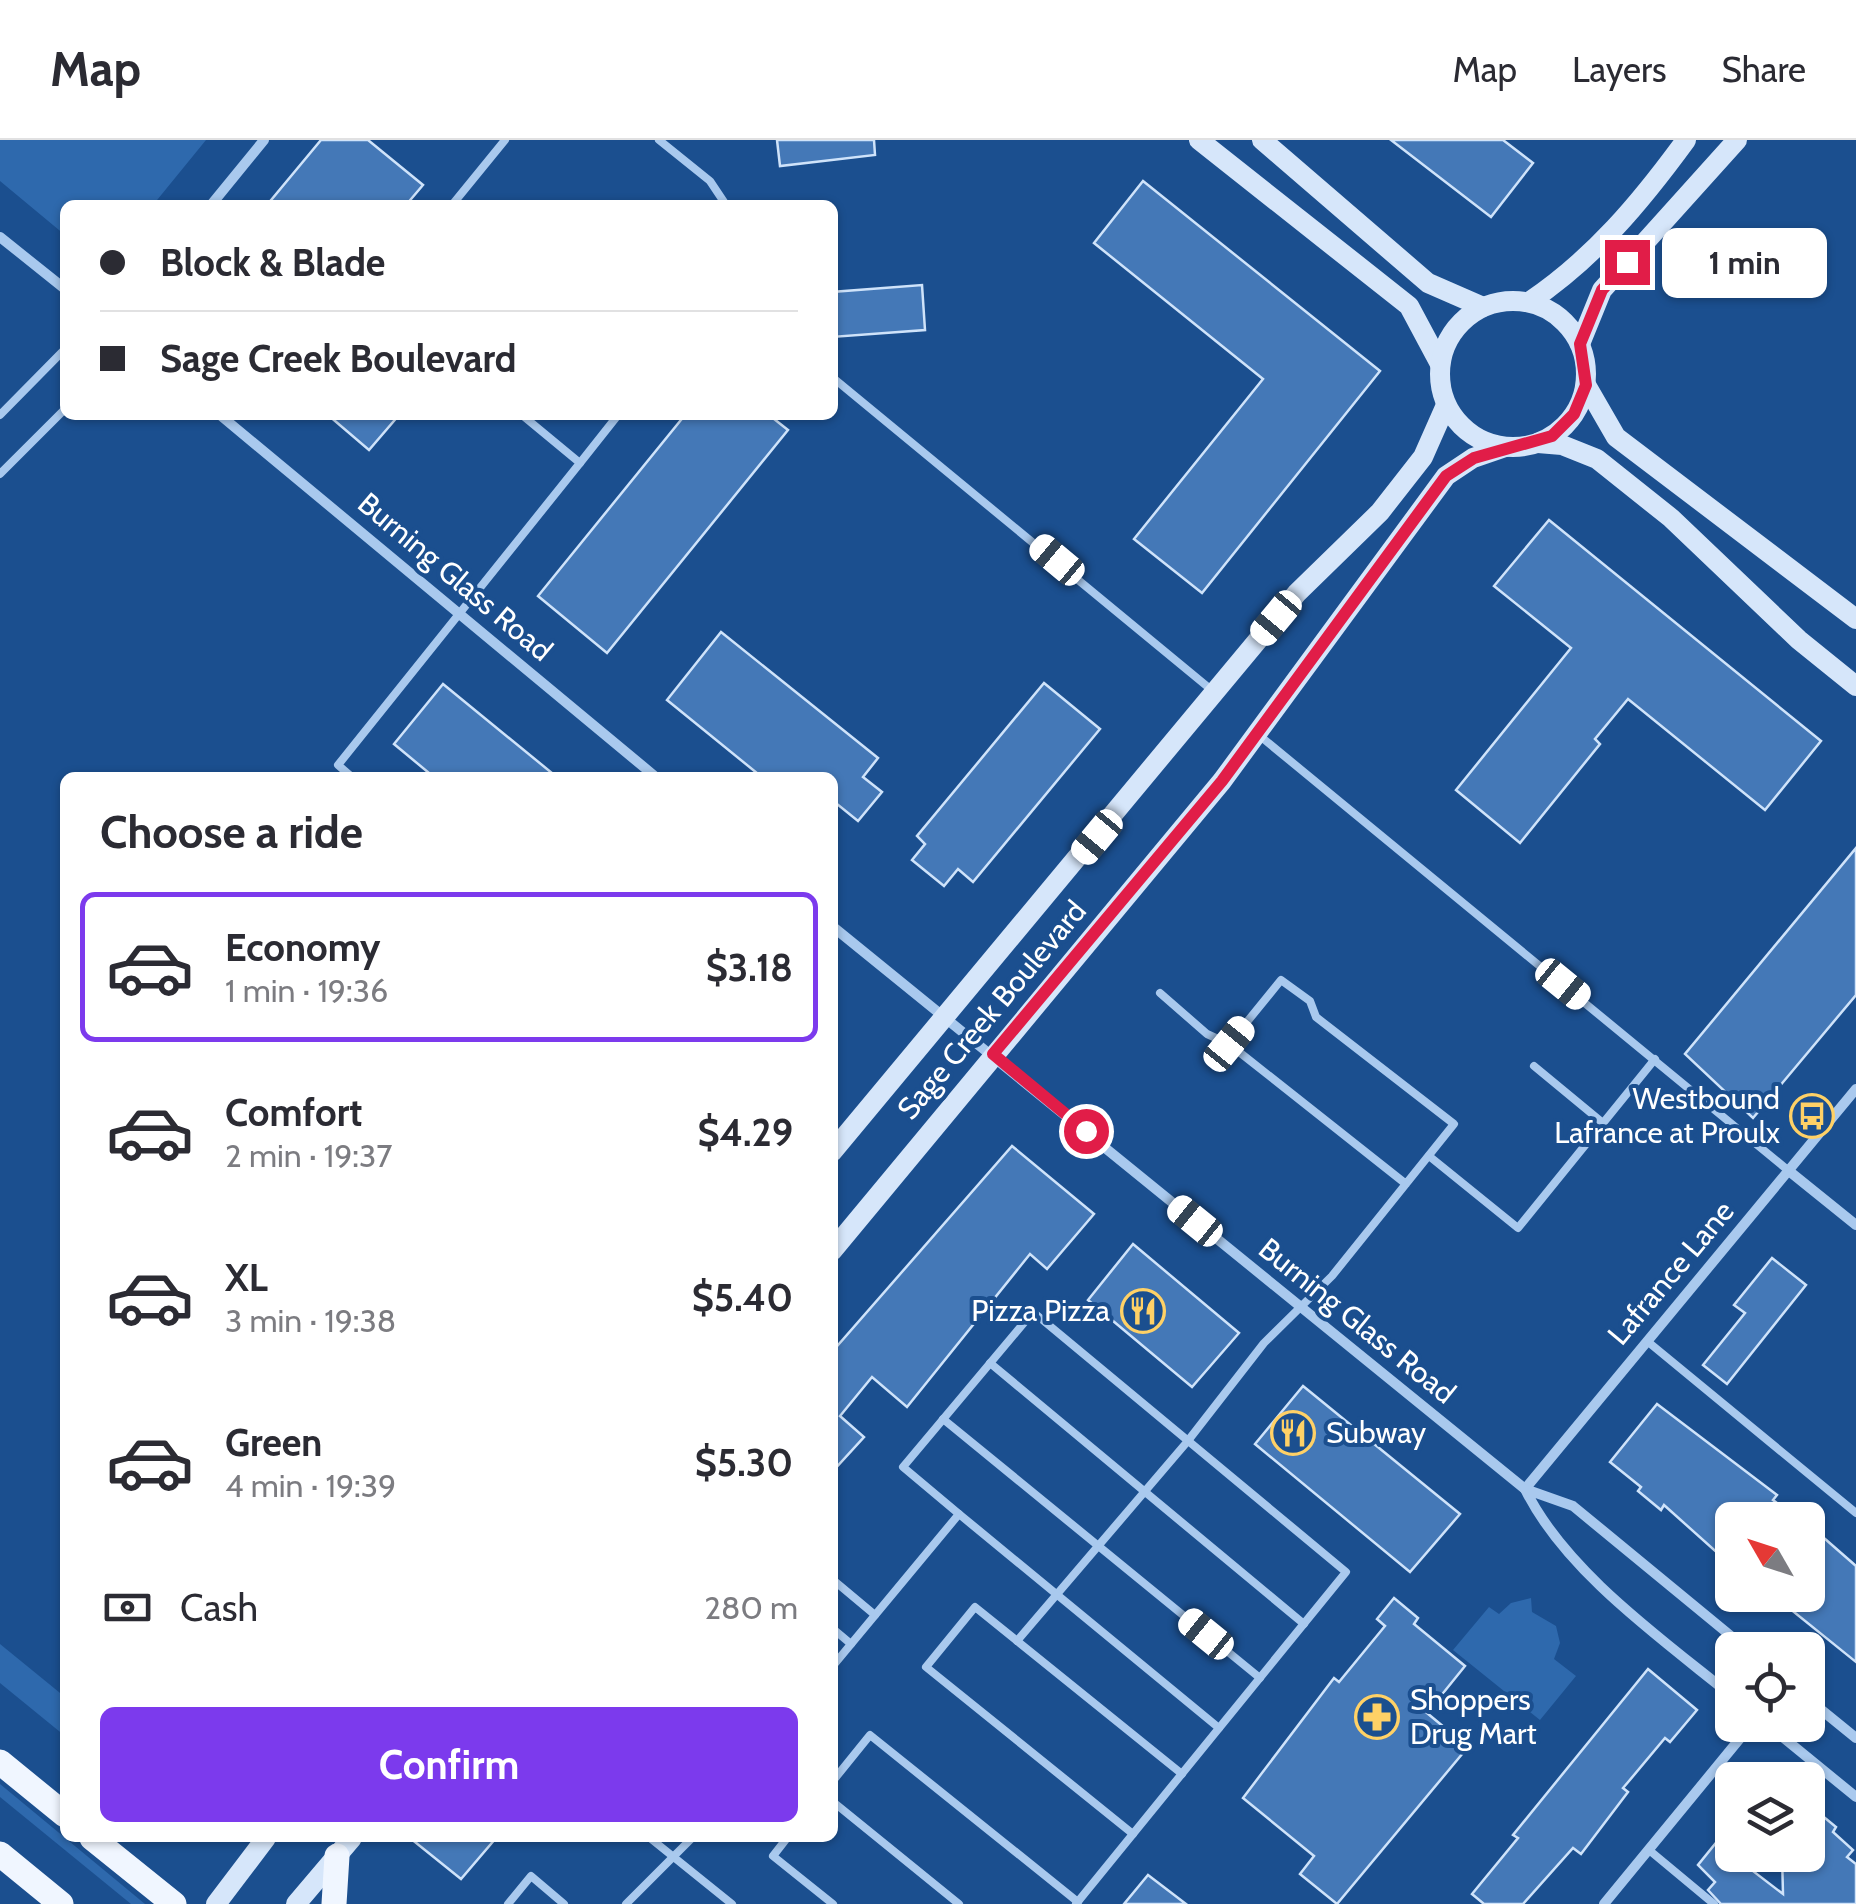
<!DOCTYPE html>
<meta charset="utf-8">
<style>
body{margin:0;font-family:Cabin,sans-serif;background:#f2f2f3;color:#2b2b33;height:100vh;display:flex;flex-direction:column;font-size:38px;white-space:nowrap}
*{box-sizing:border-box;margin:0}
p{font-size:32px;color:#7c7c81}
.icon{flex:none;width:55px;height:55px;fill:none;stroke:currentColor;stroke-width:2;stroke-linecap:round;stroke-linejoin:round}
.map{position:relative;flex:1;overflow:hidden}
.sheet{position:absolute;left:60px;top:632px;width:778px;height:1070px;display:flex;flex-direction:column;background:#fff;border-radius:15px;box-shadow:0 2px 8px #0004}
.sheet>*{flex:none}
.banner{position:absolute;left:60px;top:60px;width:778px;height:220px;border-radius:15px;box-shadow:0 2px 8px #0004;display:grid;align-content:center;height:220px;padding:0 40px;background:#fff}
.needle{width:65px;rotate:309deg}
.fabs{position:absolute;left:1715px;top:1362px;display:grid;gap:20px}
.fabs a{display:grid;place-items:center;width:110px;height:110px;border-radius:15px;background:#fff;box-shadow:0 2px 8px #0004;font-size:50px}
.end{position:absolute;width:45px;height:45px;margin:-22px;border:12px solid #e11d48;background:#fff;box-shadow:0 0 0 5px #fff}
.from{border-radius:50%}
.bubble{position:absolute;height:70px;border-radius:15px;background:#fff;box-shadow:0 2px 8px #0004;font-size:32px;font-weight:700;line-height:70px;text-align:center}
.car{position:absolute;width:30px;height:60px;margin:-30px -15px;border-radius:12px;box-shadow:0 0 8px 2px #0007;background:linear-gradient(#fff 24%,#345 0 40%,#fff 0 76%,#345 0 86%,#fff 0)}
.banner b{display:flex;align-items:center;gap:35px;height:95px;font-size:38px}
.banner b+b{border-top:2px solid #e1e1e2}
.banner i{width:25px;height:25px;background:#2b2b33}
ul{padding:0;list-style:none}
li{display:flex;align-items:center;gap:30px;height:150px;margin:0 20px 15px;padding:0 20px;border:5px solid transparent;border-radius:15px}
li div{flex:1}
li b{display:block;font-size:38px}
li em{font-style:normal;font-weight:700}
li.on{border-color:#7c3aed}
li>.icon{width:90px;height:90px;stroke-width:1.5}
h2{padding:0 40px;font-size:45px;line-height:120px}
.pay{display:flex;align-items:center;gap:25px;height:110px;padding:0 40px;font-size:38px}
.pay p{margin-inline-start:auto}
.primary-button{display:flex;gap:20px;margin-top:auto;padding:20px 40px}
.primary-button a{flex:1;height:115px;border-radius:15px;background:#7c3aed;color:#fff;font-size:40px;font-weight:700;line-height:115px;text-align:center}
header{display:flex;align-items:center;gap:60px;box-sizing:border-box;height:140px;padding:0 50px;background:#fff;border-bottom:2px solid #e1e1e2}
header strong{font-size:48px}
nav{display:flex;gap:55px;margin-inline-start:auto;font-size:35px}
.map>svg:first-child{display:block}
.green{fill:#2e69ad}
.building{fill:#4478b7;stroke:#cfe3fa;stroke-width:2.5}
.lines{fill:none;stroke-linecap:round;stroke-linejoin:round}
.lane{stroke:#a9c9ee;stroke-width:8}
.street{stroke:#a9c9ee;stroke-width:10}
.secondary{stroke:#d6e6fa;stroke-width:20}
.primary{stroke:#f0f6ff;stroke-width:25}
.route{stroke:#e11d48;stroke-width:12}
.labels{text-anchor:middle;stroke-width:8;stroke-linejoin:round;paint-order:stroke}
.street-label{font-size:30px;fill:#fff;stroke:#1b4f8f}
.poi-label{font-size:30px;fill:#fff;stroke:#1b4f8f;text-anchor:end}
</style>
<header>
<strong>Map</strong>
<nav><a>Map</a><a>Layers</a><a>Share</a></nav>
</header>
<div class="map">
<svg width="1856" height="1764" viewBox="0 0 1856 1764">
<rect width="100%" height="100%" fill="#1b4f8f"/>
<g class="green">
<polygon points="0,0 206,0 153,65 65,65 65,95 0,41"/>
<polygon points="1531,1458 1532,1472 1556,1486 1560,1503 1554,1519 1576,1536 1540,1580 1453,1510 1489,1467 1499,1474 1511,1463"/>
<polygon points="0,1504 65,1557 65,1596 0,1543"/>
<polygon points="0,1644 145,1764 131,1764 0,1657"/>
</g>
<g class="building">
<polygon points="321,0 368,0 423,45 406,65 267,65"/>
<polygon points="777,0 874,0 875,15 780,26"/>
<polygon points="1391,0 1503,0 1533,23 1491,77"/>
<polygon points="1143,41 1380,231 1202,453 1134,399 1263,239 1094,103"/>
<polygon points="922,145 925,190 832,197 832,152"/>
<polygon points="328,275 399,275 369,310"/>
<polygon points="685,275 769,275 788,290 607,513 538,456"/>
<polygon points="1549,380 1821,601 1765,670 1628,559 1595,599 1600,604 1520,703 1456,650 1571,508 1494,446"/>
<polygon points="721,492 878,618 863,637 882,652 858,681 832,660 832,638 763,638 667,560"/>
<polygon points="1044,543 1100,589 973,742 958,729 944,746 912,720 925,704 917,696"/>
<polygon points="443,544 558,638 435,638 394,604"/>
<polygon points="1856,708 1856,855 1753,978 1685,914"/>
<polygon points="1012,1006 1094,1074 1047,1129 1030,1114 907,1267 872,1237 840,1276 864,1297 832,1332 832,1212"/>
<polygon points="1133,1104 1239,1193 1192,1247 1088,1160"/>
<polygon points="1772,1118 1806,1145 1727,1244 1703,1225 1745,1173 1734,1165"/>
<polygon points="1303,1246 1460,1374 1410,1432 1255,1304"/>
<polygon points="1657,1264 1777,1355 1773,1360 1799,1380 1732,1380 1732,1426 1664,1365 1661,1370 1638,1351 1641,1347 1610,1322"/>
<polygon points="1808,1384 1856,1426 1856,1522 1773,1455 1808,1455"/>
<polygon points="1394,1458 1418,1478 1414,1484 1465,1526 1427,1573 1468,1607 1337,1764 1300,1734 1314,1716 1243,1658 1334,1538 1339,1542 1385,1486 1377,1479"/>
<polygon points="1648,1529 1697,1570 1670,1602 1665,1598 1629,1641 1623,1648 1628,1652 1581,1714 1573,1708 1523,1764 1484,1764 1472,1754 1518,1698 1513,1695"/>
<polygon points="1808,1664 1836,1687 1833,1692 1853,1710 1847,1717 1856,1724 1856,1764 1721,1764 1708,1750 1715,1742 1698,1725 1732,1683 1732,1715 1783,1754 1782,1715 1808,1715"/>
<polygon points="410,1698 496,1698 461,1739"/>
<polygon points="1148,1735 1186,1764 1124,1764"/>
</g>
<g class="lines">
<g class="lane">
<polyline points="659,0 710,41 726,65"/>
<polyline points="452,65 505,0"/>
<polyline points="832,237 1214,552"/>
<polyline points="0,275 65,209"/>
<polyline points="580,323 618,275"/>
<polyline points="0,334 65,269"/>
<polyline points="1260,596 1789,1031"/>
<polyline points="353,638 338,625 580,323 522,275"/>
<polyline points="1160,853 1207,894 1229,904"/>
<polyline points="1534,926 1603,983"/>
<polyline points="1429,1016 1518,1088 1655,919"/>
<polyline points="1647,1201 1856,1373"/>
<polyline points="990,1223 1304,1484"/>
<polyline points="943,1279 1260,1538"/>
<polyline points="959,1374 1219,1588"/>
<polyline points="832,1439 875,1475"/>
<polyline points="832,1488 851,1504"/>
<polyline points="1017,1501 1187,1302 1264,1203 1332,1136 1454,984 1316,877 1310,861 1281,840 1229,904 1406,1044"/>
<polyline points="832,1527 959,1374 903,1327 1033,1172 1346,1432 1076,1764"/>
<polyline points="832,1642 870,1595 1078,1762"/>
<polyline points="832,1661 959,1764"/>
<polyline points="1133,1694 926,1527 975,1467 1182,1634"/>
<polyline points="650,1698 732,1764"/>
<polyline points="787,1698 773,1716 833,1764"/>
<polyline points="1649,1710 1714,1764"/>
<polyline points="508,1764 531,1736 564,1764"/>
<polyline points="626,1764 692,1698"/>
</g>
<g class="street">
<polyline points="211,65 264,0"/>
<polyline points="0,97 65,149"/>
<polyline points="220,275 657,638"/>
<polyline points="832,786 1525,1349 1856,949"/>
<polyline points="1789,1031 1856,1085"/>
<path d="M1732,1556c-70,-57 -167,-125 -207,-207l48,17 175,144"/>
<polyline points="1808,1559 1856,1598"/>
<polyline points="1768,1585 1856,1657"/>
<polyline points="1604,1764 1751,1585"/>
</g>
<g class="secondary">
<polyline points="1199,0 1409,166 1440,224"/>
<polyline points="1262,0 1428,143 1483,167"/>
<circle cx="1513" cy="234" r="73"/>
<path d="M1529,162c65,-44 111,-99 157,-162"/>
<polyline points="1580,204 1602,150 1737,0"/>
<polyline points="1586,245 1616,297 1856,479"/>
<polyline points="1538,303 1562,305 1597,319 1671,378 1799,500 1856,546"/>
<polyline points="832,1012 1297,453 1380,372 1423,317 1446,265"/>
<polyline points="832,1111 1222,641 1446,336 1473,318 1505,307"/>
<polyline points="216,1764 266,1698"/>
<polyline points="296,1764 352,1698"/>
</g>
<g class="primary">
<polyline points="0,1622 65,1675"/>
<polyline points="92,1698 174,1764"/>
<polyline points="0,1714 61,1764"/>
<polyline points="334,1764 337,1716"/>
</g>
</g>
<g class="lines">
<polyline class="route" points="1086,991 993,914 1222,641 1446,336 1474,318 1552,296 1574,274 1586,245 1580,204 1602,150 1627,122"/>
</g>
<defs>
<g id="bus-ring" transform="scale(2.25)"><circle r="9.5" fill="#1b4f8f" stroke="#ffd166" stroke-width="1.5"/><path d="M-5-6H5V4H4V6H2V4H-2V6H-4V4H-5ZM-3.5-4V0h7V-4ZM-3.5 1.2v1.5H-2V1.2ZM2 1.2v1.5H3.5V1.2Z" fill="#ffd166"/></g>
<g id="restaurant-ring" transform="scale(2.25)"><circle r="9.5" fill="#1b4f8f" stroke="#ffd166" stroke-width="1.5"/><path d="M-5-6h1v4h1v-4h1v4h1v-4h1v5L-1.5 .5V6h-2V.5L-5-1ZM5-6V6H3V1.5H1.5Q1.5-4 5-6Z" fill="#ffd166"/></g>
<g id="pharmacy-ring" transform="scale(2.25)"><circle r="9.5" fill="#1b4f8f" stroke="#ffd166" stroke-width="1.5"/><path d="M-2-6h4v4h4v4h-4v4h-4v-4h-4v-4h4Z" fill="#ffd166"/></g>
</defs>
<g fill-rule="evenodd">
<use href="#bus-ring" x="1812" y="976"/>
<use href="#restaurant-ring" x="1143" y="1171"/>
<use href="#restaurant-ring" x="1293" y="1293"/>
<use href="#pharmacy-ring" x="1377" y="1577"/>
</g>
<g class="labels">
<g class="street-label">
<text transform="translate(455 437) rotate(40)" y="10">Burning Glass Road</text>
<text transform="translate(992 870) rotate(-50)" y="10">Sage Creek Boulevard</text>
<text transform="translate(1671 1133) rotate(-50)" y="10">Lafrance Lane</text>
<text transform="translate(1357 1181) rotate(39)" y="10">Burning Glass Road</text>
</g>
<g class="poi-label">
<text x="1780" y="969">Westbound<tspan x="1780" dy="34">Lafrance at Proulx</tspan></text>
<text x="1110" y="1181">Pizza Pizza</text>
<text x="1326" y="1303" text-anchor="start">Subway</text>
<text x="1410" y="1570" text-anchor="start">Shoppers<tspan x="1410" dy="34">Drug Mart</tspan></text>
</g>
</g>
</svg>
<div class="fabs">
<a><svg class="needle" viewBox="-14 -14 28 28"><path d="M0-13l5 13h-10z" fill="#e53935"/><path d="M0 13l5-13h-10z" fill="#7c7c81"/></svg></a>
<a><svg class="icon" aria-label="locate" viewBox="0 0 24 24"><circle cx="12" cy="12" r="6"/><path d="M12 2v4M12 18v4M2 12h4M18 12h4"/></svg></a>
<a><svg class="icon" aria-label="layers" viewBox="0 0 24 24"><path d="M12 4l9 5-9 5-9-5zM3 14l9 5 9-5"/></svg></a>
</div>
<i class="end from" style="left:1086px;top:991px"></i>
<i class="end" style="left:1627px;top:122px"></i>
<div class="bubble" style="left:1662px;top:88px;width:165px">1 min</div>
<i class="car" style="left:1057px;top:420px;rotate:310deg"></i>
<i class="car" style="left:1276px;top:478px;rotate:220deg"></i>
<i class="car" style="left:1097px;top:697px;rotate:220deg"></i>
<i class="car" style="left:1563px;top:844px;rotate:129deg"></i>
<i class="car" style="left:1229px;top:904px;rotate:39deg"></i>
<i class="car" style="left:1195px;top:1081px;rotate:309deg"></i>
<i class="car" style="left:1206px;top:1494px;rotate:309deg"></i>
<div class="banner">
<b><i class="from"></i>Block &amp; Blade</b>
<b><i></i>Sage Creek Boulevard</b>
</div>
<section class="sheet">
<h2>Choose a ride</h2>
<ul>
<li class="on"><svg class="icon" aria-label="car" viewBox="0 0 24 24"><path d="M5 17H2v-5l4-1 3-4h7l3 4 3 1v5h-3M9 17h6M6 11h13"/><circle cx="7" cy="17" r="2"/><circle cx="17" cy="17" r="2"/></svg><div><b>Economy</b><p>1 min · 19:36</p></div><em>$3.18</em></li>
<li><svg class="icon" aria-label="car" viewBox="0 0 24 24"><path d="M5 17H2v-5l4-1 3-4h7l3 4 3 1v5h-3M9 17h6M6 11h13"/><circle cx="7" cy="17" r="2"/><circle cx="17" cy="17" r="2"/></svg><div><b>Comfort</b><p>2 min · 19:37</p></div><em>$4.29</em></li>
<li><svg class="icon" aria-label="car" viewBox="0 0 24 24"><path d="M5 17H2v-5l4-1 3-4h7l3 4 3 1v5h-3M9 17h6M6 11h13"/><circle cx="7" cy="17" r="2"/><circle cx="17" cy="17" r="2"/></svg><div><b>XL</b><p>3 min · 19:38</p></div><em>$5.40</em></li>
<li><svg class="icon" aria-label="car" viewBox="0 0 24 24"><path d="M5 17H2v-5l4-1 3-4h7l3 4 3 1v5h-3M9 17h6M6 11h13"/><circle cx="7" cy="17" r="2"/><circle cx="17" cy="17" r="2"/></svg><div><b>Green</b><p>4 min · 19:39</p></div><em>$5.30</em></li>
</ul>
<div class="pay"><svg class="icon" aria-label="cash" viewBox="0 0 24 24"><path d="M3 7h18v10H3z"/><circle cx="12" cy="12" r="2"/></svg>Cash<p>280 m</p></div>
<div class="primary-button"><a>Confirm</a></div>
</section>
</div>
